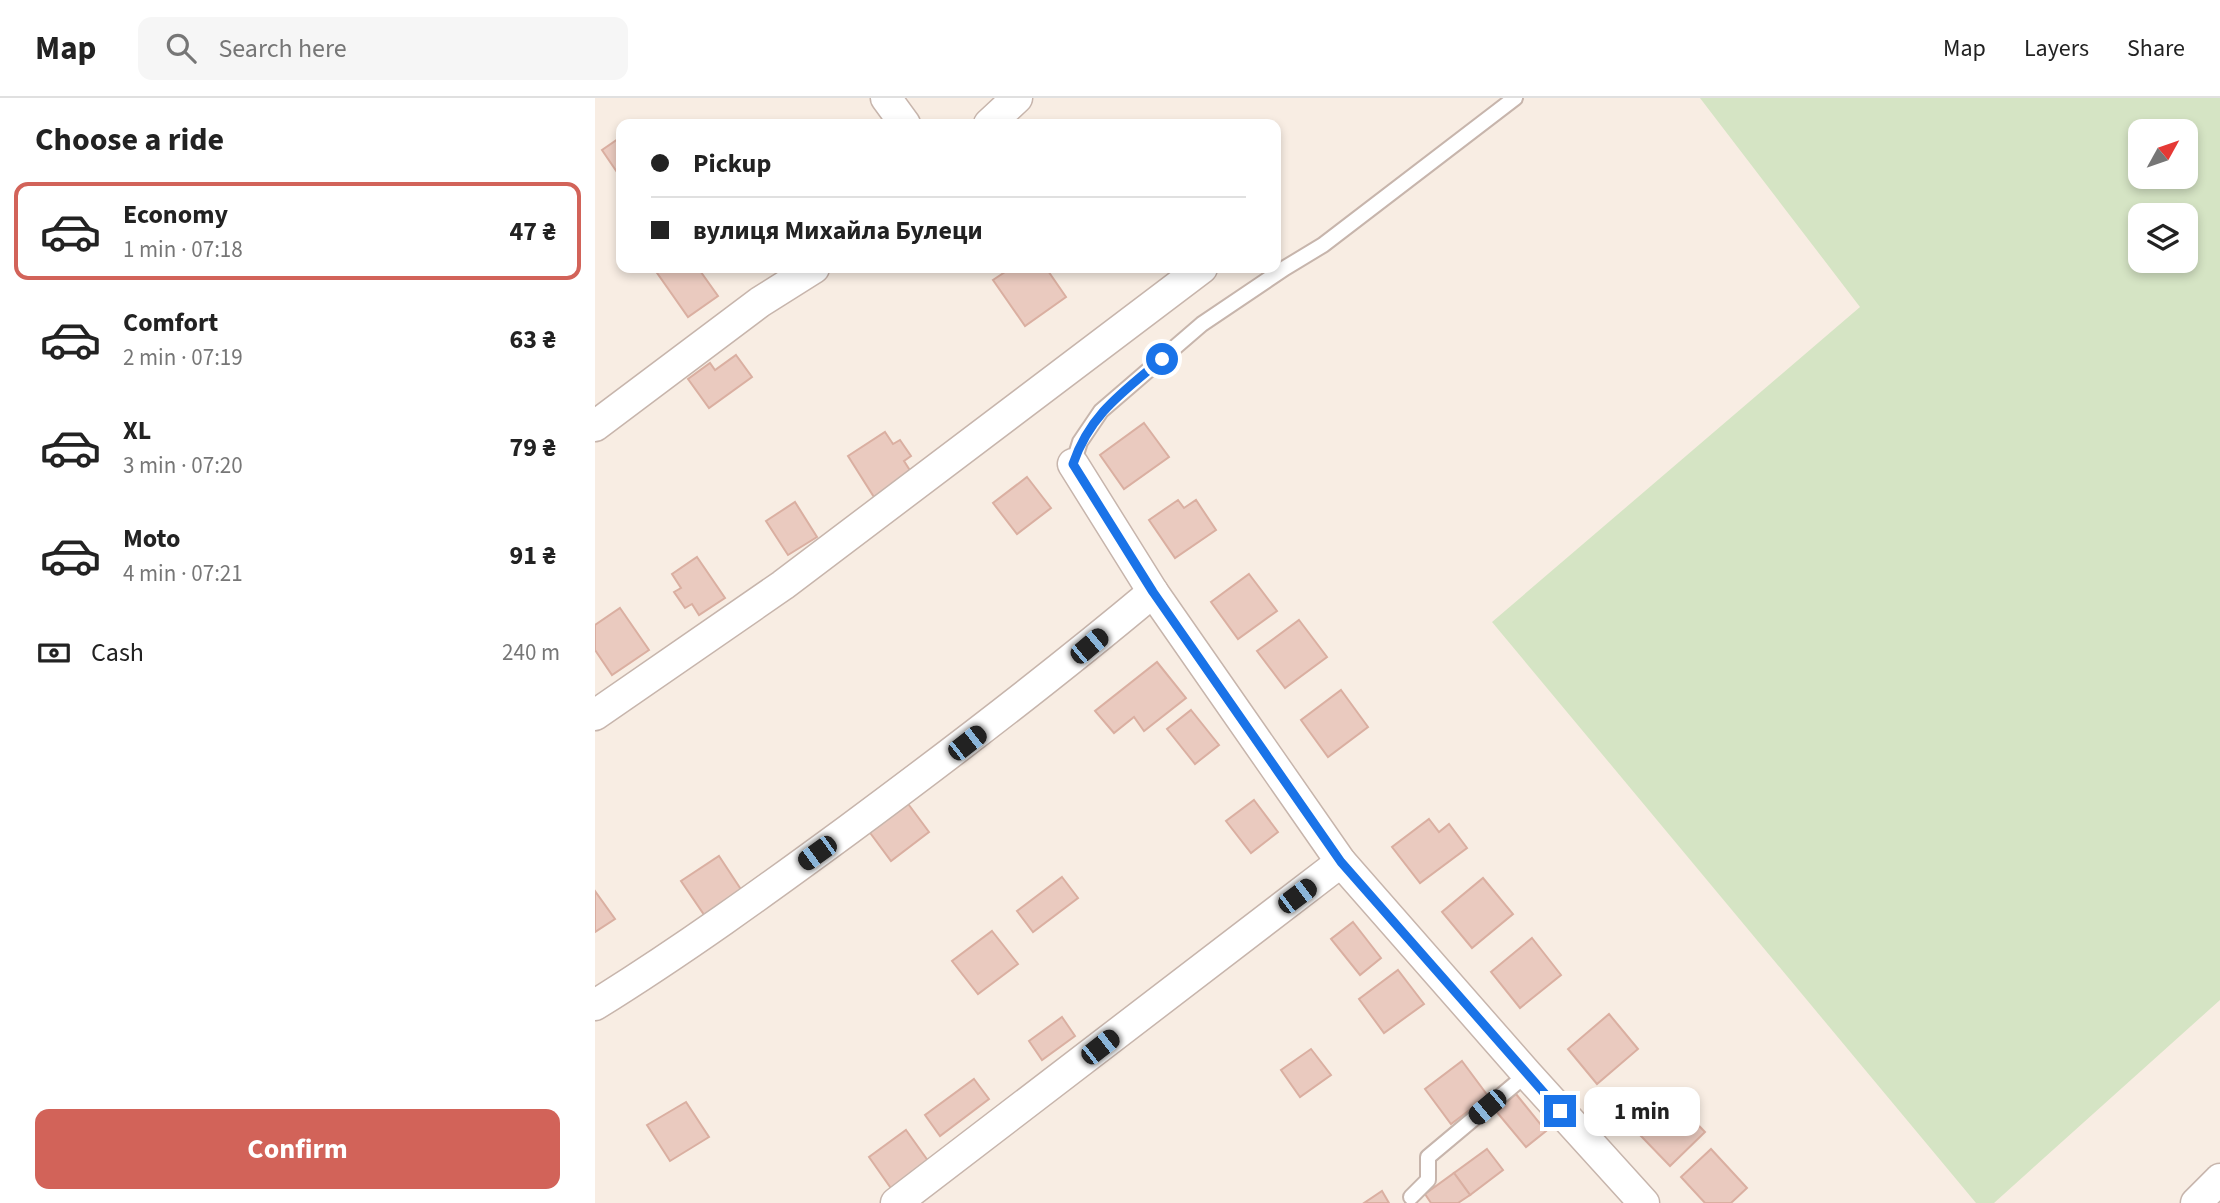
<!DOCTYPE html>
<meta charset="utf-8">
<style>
body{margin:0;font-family:"Source Sans 3",sans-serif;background:#f6f6f6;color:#222;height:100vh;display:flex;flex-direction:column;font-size:26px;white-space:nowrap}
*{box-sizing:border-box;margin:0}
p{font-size:23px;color:#767676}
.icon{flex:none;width:38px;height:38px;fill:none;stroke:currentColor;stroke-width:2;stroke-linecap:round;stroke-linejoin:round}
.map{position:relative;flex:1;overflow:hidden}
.side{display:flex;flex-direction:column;background:#fff;width:595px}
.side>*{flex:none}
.top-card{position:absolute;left:21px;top:21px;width:665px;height:154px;border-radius:14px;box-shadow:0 4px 10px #0003;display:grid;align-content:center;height:154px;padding:0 35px;background:#fff}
.needle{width:46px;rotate:50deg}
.tools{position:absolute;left:1533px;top:21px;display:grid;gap:14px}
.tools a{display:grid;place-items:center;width:70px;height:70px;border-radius:14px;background:#fff;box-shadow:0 4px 10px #0003;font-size:35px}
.end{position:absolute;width:32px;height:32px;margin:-16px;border:9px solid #1a73e8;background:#fff;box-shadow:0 0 0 4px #fff}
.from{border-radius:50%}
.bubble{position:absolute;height:49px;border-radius:14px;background:#fff;box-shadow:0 4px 10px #0003;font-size:23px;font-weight:700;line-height:49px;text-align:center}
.car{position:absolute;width:21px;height:42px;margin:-21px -10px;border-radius:9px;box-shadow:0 0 5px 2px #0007;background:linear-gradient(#222 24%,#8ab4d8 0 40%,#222 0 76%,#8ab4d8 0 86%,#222 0)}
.top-card b{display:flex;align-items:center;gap:24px;height:66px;font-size:26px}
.top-card b+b{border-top:2px solid #e0e0e0}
.top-card i{width:18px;height:18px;background:#222}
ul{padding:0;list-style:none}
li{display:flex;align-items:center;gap:21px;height:98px;margin:0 14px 10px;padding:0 21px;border:4px solid transparent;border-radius:14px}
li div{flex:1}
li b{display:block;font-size:26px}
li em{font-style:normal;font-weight:700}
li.active{border-color:#d26359}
li>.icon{width:63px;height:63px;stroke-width:1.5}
h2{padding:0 35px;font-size:32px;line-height:84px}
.pay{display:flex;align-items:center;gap:18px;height:77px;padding:0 35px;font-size:26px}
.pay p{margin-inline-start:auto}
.primary-button{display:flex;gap:14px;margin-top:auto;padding:14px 35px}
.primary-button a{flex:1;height:80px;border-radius:14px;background:#d26359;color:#fff;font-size:28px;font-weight:700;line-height:80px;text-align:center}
header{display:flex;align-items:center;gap:42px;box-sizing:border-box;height:98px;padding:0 35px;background:#fff;border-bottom:2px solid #e0e0e0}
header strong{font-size:33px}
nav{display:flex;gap:38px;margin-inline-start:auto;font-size:24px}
.search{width:490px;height:63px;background:#f6f6f6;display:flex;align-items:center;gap:18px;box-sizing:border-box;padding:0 24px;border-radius:14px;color:#767676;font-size:26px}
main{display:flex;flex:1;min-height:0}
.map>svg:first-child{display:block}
.green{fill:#d5e4c4;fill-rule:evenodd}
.building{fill:#eacabf;stroke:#daafa1;stroke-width:2}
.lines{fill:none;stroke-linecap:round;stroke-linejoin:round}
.service-casing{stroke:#c7b5ac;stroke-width:18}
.minor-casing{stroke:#c7b5ac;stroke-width:33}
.service{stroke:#fff;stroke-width:14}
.minor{stroke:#fff;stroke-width:30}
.route{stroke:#1a73e8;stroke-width:9}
</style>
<header>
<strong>Map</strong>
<div class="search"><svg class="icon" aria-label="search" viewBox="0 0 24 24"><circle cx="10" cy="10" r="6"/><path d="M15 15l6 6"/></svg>Search here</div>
<nav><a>Map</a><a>Layers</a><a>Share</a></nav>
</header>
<main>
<section class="side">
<h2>Choose a ride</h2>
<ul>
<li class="active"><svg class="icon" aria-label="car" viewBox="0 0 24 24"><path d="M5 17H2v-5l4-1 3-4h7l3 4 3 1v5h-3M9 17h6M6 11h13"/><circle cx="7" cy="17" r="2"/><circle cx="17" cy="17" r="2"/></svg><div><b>Economy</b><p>1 min · 07:18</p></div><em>47 ₴</em></li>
<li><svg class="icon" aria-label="car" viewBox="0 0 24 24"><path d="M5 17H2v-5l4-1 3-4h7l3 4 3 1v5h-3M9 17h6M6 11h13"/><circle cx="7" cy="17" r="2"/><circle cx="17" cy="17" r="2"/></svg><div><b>Comfort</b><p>2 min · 07:19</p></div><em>63 ₴</em></li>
<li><svg class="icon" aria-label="car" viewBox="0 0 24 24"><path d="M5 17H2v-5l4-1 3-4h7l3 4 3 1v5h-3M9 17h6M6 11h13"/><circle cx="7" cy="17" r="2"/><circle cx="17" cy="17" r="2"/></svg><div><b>XL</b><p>3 min · 07:20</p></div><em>79 ₴</em></li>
<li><svg class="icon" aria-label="car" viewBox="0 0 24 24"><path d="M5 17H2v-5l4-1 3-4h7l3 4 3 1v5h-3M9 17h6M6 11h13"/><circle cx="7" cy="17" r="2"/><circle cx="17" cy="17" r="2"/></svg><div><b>Moto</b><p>4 min · 07:21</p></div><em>91 ₴</em></li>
</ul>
<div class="pay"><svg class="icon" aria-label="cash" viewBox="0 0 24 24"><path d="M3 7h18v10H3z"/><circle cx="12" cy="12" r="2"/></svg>Cash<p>240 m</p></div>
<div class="primary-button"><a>Confirm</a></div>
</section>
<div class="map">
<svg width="1625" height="1105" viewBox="0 0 1625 1105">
<rect width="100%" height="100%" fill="#f8ede3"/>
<path class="green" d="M1105,0h520v902l-226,203h-18l-484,-581 368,-315zM1545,33h46v46h-46zM1545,117h46v46h-46z"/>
<g class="building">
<polygon points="26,39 26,80 7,52"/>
<polygon points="63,170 103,170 123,198 93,219 60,172"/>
<polygon points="416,170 451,170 471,199 430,228 398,182"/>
<polygon points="141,257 157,279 114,310 93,281 115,265 120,272"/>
<polygon points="549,325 574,359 529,391 505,357"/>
<polygon points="290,334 298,346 305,342 316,358 309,363 316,374 279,399 253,358"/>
<polygon points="432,379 456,410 422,436 398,405"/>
<polygon points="583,402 589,410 601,402 621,432 580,460 554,422"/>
<polygon points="200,404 222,439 193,457 171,423"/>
<polygon points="102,459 130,500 104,517 97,506 90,510 79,494 86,490 77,476"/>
<polygon points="654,476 682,513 643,541 616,504"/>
<polygon points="25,510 54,552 17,577 0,552 0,527"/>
<polygon points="704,522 732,559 690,590 662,553"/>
<polygon points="562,564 591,600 549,633 539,619 519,635 500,613"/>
<polygon points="746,592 773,629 733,659 706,622"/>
<polygon points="596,612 624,647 600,666 572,631"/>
<polygon points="308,699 334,734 296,763 270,728"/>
<polygon points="659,702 683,734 656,755 631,723"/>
<polygon points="834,721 844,734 854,726 872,750 825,785 797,749"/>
<polygon points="124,758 149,796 112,821 86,783"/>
<polygon points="467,779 483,800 438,834 422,813"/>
<polygon points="888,780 918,816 877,850 847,814"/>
<polygon points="0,793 20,821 0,834"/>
<polygon points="758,824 786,860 765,877 736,841"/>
<polygon points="397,833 423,866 383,896 357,863"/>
<polygon points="937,840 966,877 925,910 896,874"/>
<polygon points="803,872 829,906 789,935 764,901"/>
<polygon points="1014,916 1043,951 1002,986 973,951"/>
<polygon points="467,919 480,938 447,962 434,943"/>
<polygon points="716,951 736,977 705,999 686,972"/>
<polygon points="867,963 893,998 856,1026 830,991"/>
<polygon points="379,981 394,1001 345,1038 330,1017"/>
<polygon points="921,996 951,1033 931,1049 901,1013"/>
<polygon points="1080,1003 1110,1034 1075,1068 1045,1037"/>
<polygon points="91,1004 114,1039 75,1063 52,1027"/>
<polygon points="311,1032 336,1067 298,1093 274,1059"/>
<polygon points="892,1051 908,1072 875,1097 859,1075"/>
<polygon points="1116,1051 1152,1090 1136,1105 1110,1105 1086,1079"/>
<polygon points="859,1075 875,1097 863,1105 836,1105 830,1096"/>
<polygon points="787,1093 794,1105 769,1105"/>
</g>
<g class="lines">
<g class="service-casing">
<g id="service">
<polyline points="478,366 485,344 506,313 607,226 690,170 728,147 920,0"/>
<polyline points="816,1099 833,1082 833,1059 932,976"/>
</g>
</g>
<g class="minor-casing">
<g id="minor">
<polyline points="291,0 310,26"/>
<polyline points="394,26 422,0"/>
<polyline points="0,328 165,204 219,170"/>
<polyline points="478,366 558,494 746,764 932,976 1049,1105"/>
<polyline points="0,617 188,487 607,170"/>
<path d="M0,907c87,-54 170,-114 253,-175 104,-77 206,-155 305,-238"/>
<polyline points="301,1105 746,764"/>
<polyline points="1601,1105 1625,1081"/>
</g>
</g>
<use href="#service" class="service"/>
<use href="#minor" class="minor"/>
</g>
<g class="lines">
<path class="route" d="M567,261c-39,33 -72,55 -89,105l80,128 188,270 219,249"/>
</g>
</svg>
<div class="tools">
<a><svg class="needle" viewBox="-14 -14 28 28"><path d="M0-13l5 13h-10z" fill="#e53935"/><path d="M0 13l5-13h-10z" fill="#767676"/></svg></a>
<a><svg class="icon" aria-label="layers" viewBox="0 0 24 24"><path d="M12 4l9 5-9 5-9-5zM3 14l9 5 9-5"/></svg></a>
</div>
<i class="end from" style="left:567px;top:261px"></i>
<i class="end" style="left:965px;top:1013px"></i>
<div class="bubble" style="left:989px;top:989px;width:116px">1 min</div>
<i class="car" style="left:494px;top:548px;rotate:50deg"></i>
<i class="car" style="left:372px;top:645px;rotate:52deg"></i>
<i class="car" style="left:222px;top:755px;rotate:234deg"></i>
<i class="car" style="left:702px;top:798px;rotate:53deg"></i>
<i class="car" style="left:505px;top:949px;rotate:52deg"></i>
<i class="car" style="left:892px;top:1009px;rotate:230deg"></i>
<div class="top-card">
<b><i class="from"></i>Pickup</b>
<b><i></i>вулиця Михайла Булеци</b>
</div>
</div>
</main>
